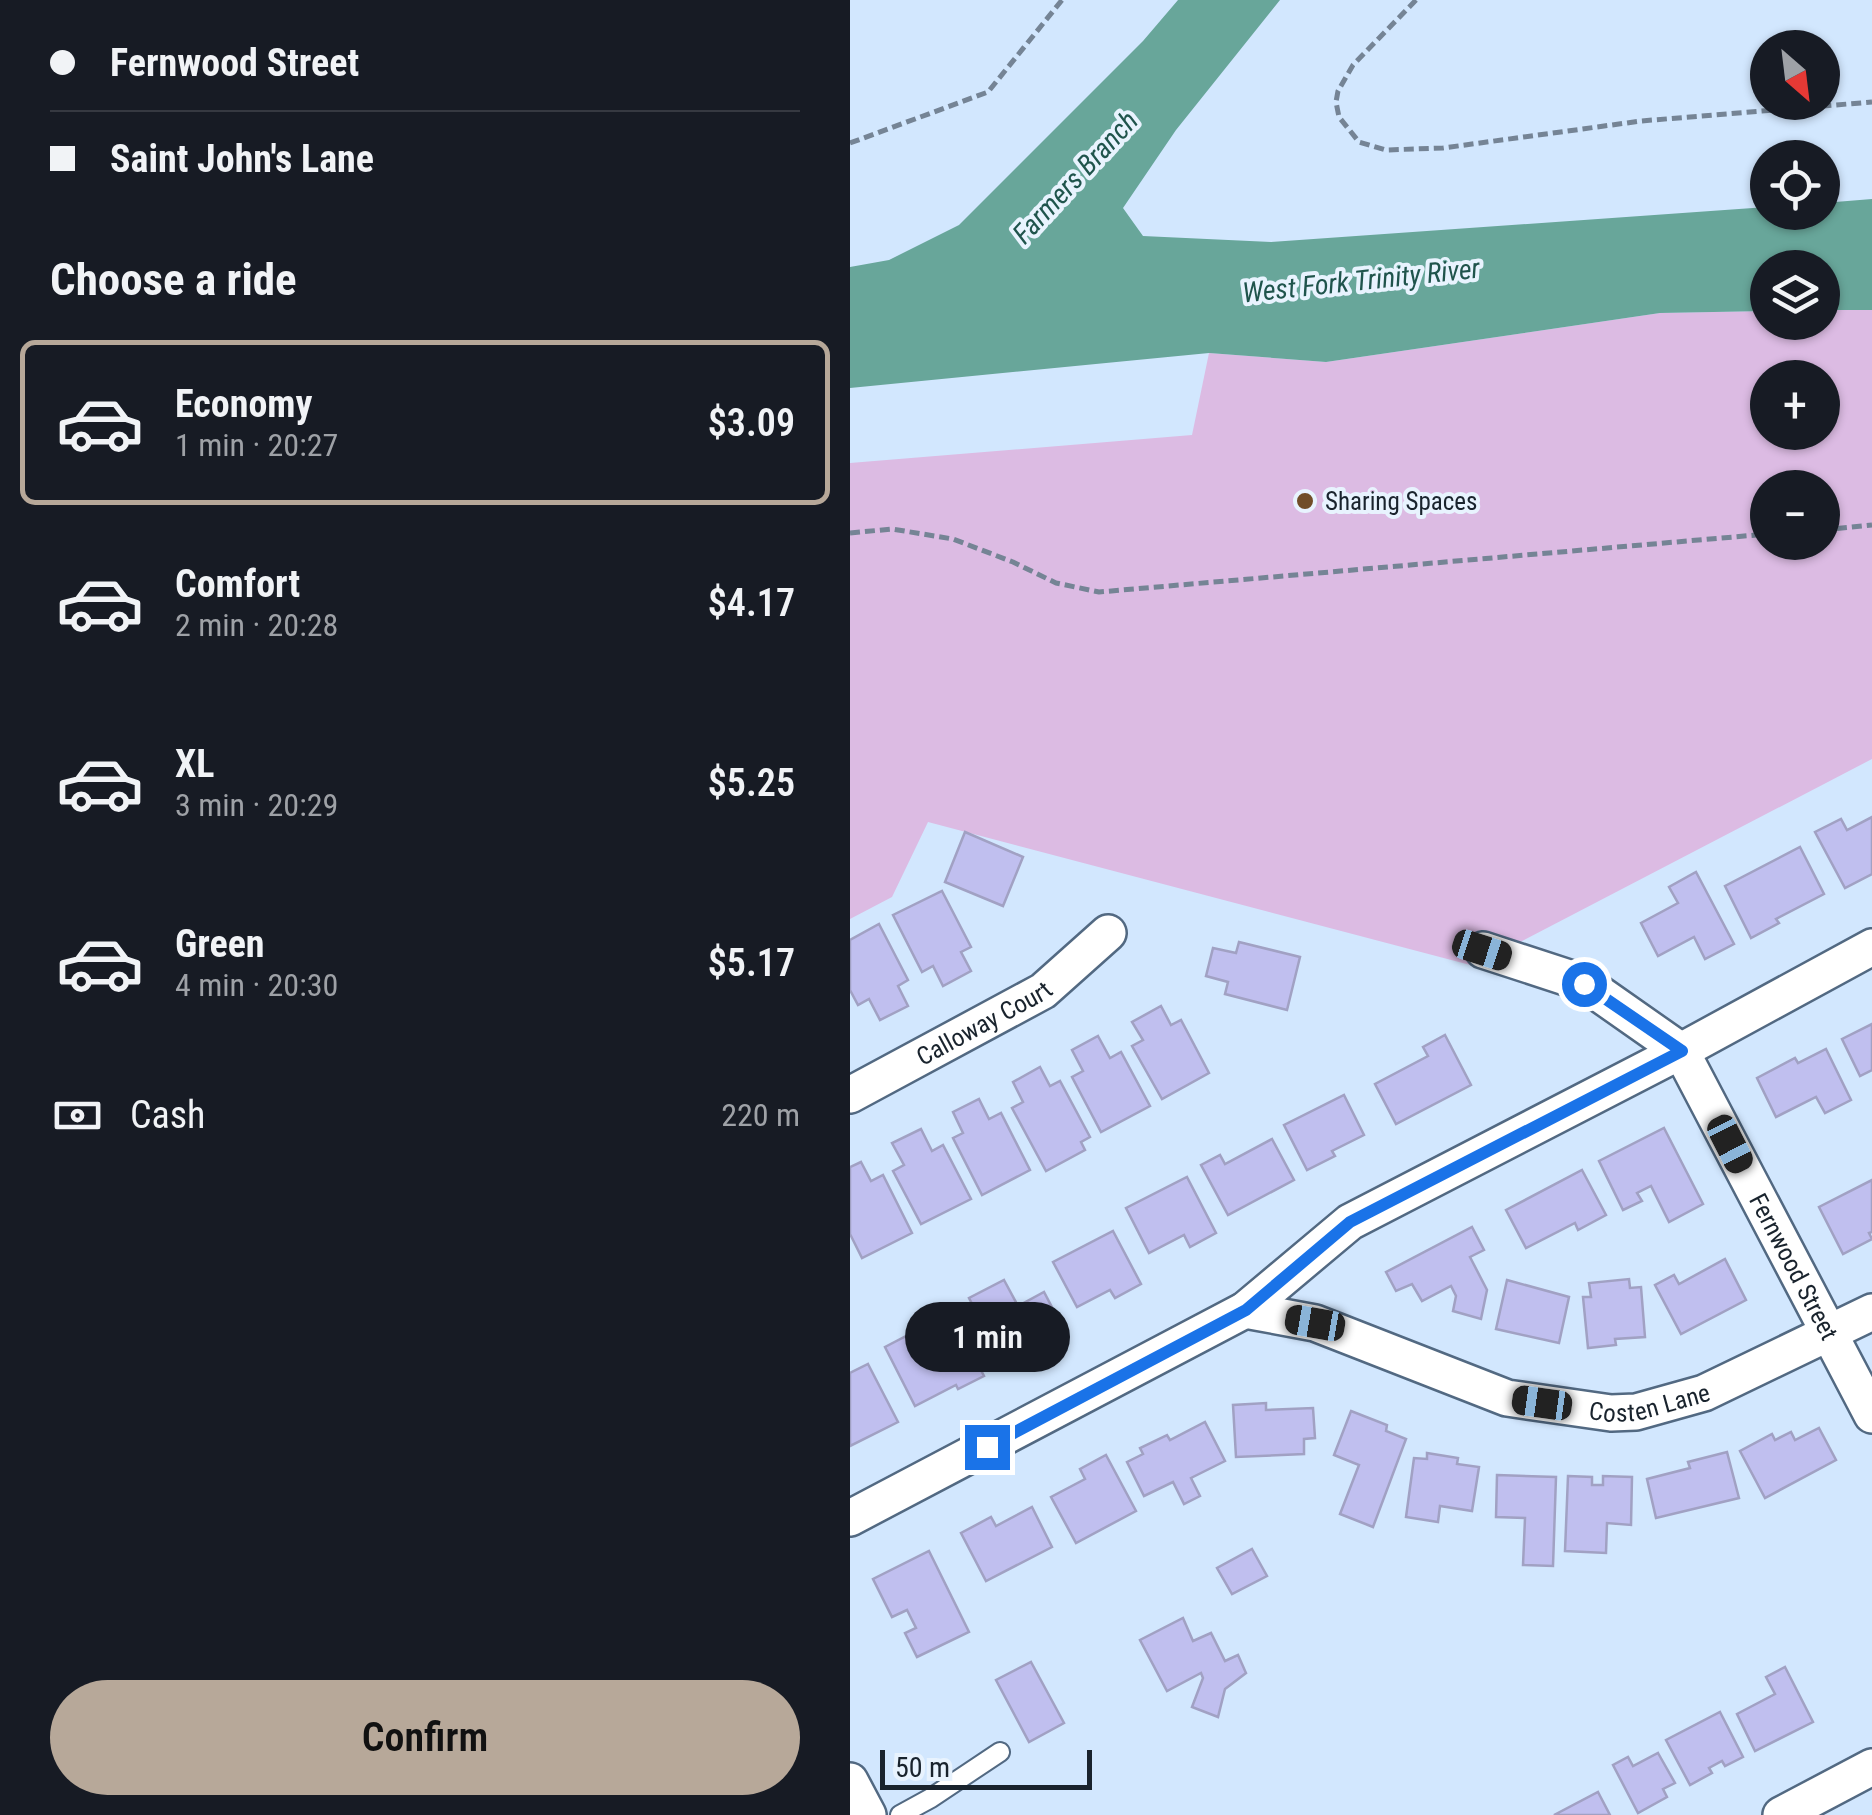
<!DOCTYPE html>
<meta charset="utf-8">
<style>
body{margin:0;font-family:"Roboto Condensed",sans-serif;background:#242831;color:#f1f3f6;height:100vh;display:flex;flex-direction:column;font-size:38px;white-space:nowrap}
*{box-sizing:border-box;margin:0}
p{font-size:32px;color:#9ea1a6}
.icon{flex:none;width:55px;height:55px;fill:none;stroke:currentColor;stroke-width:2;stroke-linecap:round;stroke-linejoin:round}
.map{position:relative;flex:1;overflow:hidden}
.panel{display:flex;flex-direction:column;background:#171b24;width:850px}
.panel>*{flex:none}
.hud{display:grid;align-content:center;height:220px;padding:0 50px;background:#171b24}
.needle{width:65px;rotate:152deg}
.tools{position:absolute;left:900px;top:30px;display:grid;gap:20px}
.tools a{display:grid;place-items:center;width:90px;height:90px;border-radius:50%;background:#171b24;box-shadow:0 2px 8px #0004;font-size:50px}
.scale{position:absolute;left:30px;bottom:25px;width:212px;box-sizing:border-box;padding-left:10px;border:5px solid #19232d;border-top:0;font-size:28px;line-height:35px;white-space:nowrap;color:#19232d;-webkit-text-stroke:8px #e8f3fe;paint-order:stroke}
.end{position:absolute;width:45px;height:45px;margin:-22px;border:12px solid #1a73e8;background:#fff;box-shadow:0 0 0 5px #fff}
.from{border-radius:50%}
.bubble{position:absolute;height:70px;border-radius:35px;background:#171b24;box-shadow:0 2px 8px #0004;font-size:32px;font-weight:600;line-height:70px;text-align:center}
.car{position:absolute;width:30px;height:60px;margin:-30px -15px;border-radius:12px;box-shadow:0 0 8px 2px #0007;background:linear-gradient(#222 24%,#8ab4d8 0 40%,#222 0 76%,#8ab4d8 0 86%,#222 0)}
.hud b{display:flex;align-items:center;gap:35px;height:95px;font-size:38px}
.hud b+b{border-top:2px solid #363941}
.hud i{width:25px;height:25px;background:#f1f3f6}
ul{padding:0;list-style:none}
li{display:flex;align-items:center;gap:30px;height:165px;margin:0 20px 15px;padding:0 30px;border:5px solid transparent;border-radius:15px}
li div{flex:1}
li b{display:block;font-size:38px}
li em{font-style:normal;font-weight:600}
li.on{border-color:#b7a899}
li>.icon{width:90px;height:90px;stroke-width:1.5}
h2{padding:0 50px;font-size:45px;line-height:120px}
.pay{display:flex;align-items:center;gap:25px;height:110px;padding:0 50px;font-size:38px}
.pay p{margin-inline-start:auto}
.action{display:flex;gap:20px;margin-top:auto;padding:20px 50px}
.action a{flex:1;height:115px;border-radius:60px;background:#b7a899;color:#111;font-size:40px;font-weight:600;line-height:115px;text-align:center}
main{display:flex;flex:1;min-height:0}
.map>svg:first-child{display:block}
.green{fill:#dcbbe3;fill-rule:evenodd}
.water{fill:#68a69a}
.building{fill:#c0bfef;stroke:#a1a1c3;stroke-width:2.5}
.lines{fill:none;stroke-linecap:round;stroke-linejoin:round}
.lane-casing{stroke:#526982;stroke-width:22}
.street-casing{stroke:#526982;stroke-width:40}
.path{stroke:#758495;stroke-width:5;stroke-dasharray:10 5;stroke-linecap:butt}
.lane{stroke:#fff;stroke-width:18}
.street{stroke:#fff;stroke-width:35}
.route{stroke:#1a73e8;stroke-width:12}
.poi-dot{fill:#714d28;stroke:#e8f3fe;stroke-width:4}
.labels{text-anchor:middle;stroke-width:8;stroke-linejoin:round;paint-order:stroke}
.poi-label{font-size:25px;fill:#19232d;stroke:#e8f3fe;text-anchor:start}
.street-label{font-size:25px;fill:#19232d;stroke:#e8f3fe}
.water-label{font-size:28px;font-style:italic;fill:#1f544c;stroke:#e8f3fe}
</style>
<main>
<section class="panel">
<div class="hud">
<b><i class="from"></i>Fernwood Street</b>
<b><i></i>Saint John's Lane</b>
</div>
<h2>Choose a ride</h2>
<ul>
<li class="on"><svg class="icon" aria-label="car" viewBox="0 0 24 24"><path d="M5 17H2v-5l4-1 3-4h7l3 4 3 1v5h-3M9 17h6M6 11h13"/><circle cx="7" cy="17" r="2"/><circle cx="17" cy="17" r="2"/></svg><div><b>Economy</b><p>1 min · 20:27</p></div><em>$3.09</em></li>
<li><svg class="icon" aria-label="car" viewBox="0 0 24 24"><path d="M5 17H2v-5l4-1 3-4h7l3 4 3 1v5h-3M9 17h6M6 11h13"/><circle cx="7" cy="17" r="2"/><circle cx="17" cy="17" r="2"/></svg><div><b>Comfort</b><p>2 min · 20:28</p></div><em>$4.17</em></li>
<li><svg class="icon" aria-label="car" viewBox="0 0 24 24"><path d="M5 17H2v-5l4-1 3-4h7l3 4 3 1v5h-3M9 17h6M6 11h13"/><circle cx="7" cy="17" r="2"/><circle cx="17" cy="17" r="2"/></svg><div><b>XL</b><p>3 min · 20:29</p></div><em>$5.25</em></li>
<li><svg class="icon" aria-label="car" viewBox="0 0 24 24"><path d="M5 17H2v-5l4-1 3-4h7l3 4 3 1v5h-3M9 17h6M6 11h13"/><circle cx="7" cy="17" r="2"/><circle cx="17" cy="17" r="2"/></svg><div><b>Green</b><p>4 min · 20:30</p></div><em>$5.17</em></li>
</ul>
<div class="pay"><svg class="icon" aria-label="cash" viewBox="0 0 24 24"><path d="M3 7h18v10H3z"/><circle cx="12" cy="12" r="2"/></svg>Cash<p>220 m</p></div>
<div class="action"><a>Confirm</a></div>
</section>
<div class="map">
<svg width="1022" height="1815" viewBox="0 0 1022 1815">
<rect width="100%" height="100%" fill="#d2e7fe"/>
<path class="green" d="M973,310h49v449l-398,207 -546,-144 -36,75 -42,22v-456l342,-28 17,-82 117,9 334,-49 107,-2 1,11h54zM918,378h54v54h-54zM918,488h54v54h-54z"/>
<polygon class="water" points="328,0 430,0 326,130 273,208 293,236 421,242 917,207 918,212 972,212 973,203 1022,199 1022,310 973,310 972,268 918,268 917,311 810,313 476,362 359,353 0,388 0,267 39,260 109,225 293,41"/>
<g class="building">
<polygon points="1022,817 1022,874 995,888 965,832 991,819 997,830"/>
<polygon points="115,832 173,857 153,906 95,882"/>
<polygon points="950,847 974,894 926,919 929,923 901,938 875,886"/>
<polygon points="846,872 884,944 855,959 844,937 808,956 791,923 828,903 819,887"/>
<polygon points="92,891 121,947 111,952 121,971 93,986 83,966 72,972 43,915"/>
<polygon points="29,924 58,980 48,986 58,1006 30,1020 19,999 8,1005 0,990 0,940"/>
<polygon points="389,942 450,957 437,1010 375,994 378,982 356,976 363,948 386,953"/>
<polygon points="311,1006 321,1025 331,1020 359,1073 312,1099 282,1046 293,1040 282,1022"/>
<polygon points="1022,1024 1022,1070 1010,1076 992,1039"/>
<polygon points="595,1035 621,1085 546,1124 525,1084 578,1056 573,1047"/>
<polygon points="248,1036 260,1058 271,1052 300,1106 251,1132 222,1077 233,1071 222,1050"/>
<polygon points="976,1049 1001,1100 975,1113 966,1097 926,1117 907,1078 945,1058 948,1063"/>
<polygon points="190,1067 200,1086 210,1081 240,1137 231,1142 235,1150 196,1171 162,1108 173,1102 163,1082"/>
<polygon points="494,1095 514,1135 482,1151 485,1156 457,1170 434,1125"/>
<polygon points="129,1099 139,1119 151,1113 180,1170 132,1195 103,1138 113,1133 103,1112"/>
<polygon points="814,1128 853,1204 819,1222 801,1186 787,1193 792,1201 773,1210 749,1161"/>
<polygon points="71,1129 82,1151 93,1145 121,1199 71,1224 43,1171 54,1165 42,1143"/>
<polygon points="422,1139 444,1180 378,1215 351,1165 370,1155 375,1164"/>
<polygon points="11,1162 21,1181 33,1175 62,1233 12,1258 0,1234 0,1167"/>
<polygon points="732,1170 756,1215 728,1230 725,1223 676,1248 656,1210"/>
<polygon points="337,1177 366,1233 340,1247 334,1235 299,1253 276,1208"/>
<polygon points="1022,1180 1022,1232 1019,1233 1022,1239 993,1254 969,1207"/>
<polygon points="622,1227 634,1250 620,1257 637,1290 631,1319 603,1311 606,1296 601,1286 572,1301 562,1284 546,1291 536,1272"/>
<polygon points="263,1231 291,1284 265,1298 260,1290 227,1307 203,1262"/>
<polygon points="875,1259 896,1300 831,1334 805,1285 824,1275 829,1284"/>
<polygon points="779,1279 780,1288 791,1287 795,1337 765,1339 766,1345 738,1348 733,1297 741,1297 739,1283"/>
<polygon points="154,1280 168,1306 194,1292 216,1334 187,1349 183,1342 173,1348 177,1355 155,1366 119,1298"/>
<polygon points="657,1280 719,1297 709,1343 646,1329"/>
<polygon points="110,1331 134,1376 108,1389 106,1385 65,1406 35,1347 62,1333 71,1351"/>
<polygon points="18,1364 48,1422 0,1446 0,1373"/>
<polygon points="416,1403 416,1410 463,1408 465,1438 454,1439 454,1454 386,1457 383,1405"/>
<polygon points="501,1411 537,1425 536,1431 556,1439 523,1527 490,1514 509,1465 484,1455"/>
<polygon points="355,1422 375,1461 341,1478 350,1496 334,1504 323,1482 294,1496 277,1462 293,1454 290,1448 317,1435 320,1440"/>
<polygon points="969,1428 986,1460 915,1498 890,1451 922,1434 925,1440 941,1432 945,1440"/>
<polygon points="877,1452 889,1498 806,1518 797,1479 840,1468 838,1462"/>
<polygon points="577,1453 608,1458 607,1464 629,1467 622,1511 590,1506 588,1522 556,1517 564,1458 577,1459"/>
<polygon points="256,1455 286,1511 226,1543 201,1497 235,1479 230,1469"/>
<polygon points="647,1475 706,1477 703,1566 673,1565 675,1518 646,1517"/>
<polygon points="718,1476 742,1477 742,1485 753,1485 753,1476 782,1477 781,1525 757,1523 756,1553 715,1551"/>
<polygon points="182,1507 202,1547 136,1581 111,1533 141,1517 146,1526"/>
<polygon points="402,1549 417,1576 382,1594 367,1568"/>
<polygon points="79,1551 119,1632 67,1657 55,1633 66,1628 57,1610 42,1617 23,1579"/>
<polygon points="333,1618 343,1641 361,1633 375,1661 388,1655 396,1673 375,1689 368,1717 342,1707 353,1678 351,1673 317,1691 290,1640"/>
<polygon points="181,1662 214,1723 179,1742 146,1680"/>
<polygon points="935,1667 963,1722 905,1751 887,1714 925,1694 916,1677"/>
<polygon points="870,1712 893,1757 875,1766 872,1761 859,1768 862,1773 840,1785 816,1740"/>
<polygon points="808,1753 825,1783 813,1789 817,1797 788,1813 763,1765 778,1757 783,1766"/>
<polygon points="748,1792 760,1815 704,1815"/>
</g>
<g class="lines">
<g class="lane-casing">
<polyline id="lane" points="50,1815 81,1798 150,1752"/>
</g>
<g class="street-casing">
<g id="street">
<path id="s1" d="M633,950l101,33 97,68 191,364"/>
<path id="s2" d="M0,1095l193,-104 65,-58"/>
<path id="s3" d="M395,1310l70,13 192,75 104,15 25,-1 68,-19 168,-81"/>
<polyline points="0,1518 395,1310 500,1222 831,1051 1022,947"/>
<polyline points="0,1781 18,1815"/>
<polyline points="931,1815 1022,1767"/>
</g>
</g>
<g class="path">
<polyline points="566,0 503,65 488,91 486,102 489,117 509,142 536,150 593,148 791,121 1022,102"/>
<polyline points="0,143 138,92 212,0"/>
<polyline points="972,530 1022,525"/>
<polyline points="0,533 42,529 103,539 163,562 206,583 249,592 918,534"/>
</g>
<use href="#lane" class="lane"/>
<use href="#street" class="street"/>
</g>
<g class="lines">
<polyline class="route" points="137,1447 396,1310 500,1222 832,1051 734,984"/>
</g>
<circle class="poi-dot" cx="455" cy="501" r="10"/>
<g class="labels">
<g class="poi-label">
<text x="475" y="510">Sharing Spaces</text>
</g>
<g class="street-label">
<text dy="9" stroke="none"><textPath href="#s2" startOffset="152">Calloway Court</textPath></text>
<text dy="9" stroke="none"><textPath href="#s1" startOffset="468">Fernwood Street</textPath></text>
<text dy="9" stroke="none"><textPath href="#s3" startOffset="422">Costen Lane</textPath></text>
</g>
<g class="water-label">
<text transform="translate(225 177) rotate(-47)" y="10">Farmers Branch</text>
<text transform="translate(511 280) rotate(-6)" y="10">West Fork Trinity River</text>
</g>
</g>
</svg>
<div class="tools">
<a><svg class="needle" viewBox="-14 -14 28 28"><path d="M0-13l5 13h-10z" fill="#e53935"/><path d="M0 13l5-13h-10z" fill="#9ea1a6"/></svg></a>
<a><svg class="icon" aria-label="locate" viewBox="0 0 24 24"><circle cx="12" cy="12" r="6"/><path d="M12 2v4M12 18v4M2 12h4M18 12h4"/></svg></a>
<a><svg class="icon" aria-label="layers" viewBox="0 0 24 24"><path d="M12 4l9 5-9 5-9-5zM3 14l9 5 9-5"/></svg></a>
<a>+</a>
<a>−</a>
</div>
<div class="scale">50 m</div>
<i class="end from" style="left:734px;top:984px"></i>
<i class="end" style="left:137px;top:1447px"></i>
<div class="bubble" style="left:55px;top:1302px;width:165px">1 min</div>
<i class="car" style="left:632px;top:950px;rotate:108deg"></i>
<i class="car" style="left:880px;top:1144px;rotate:153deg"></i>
<i class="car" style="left:465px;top:1323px;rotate:280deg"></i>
<i class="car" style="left:692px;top:1403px;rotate:278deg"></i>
</div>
</main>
